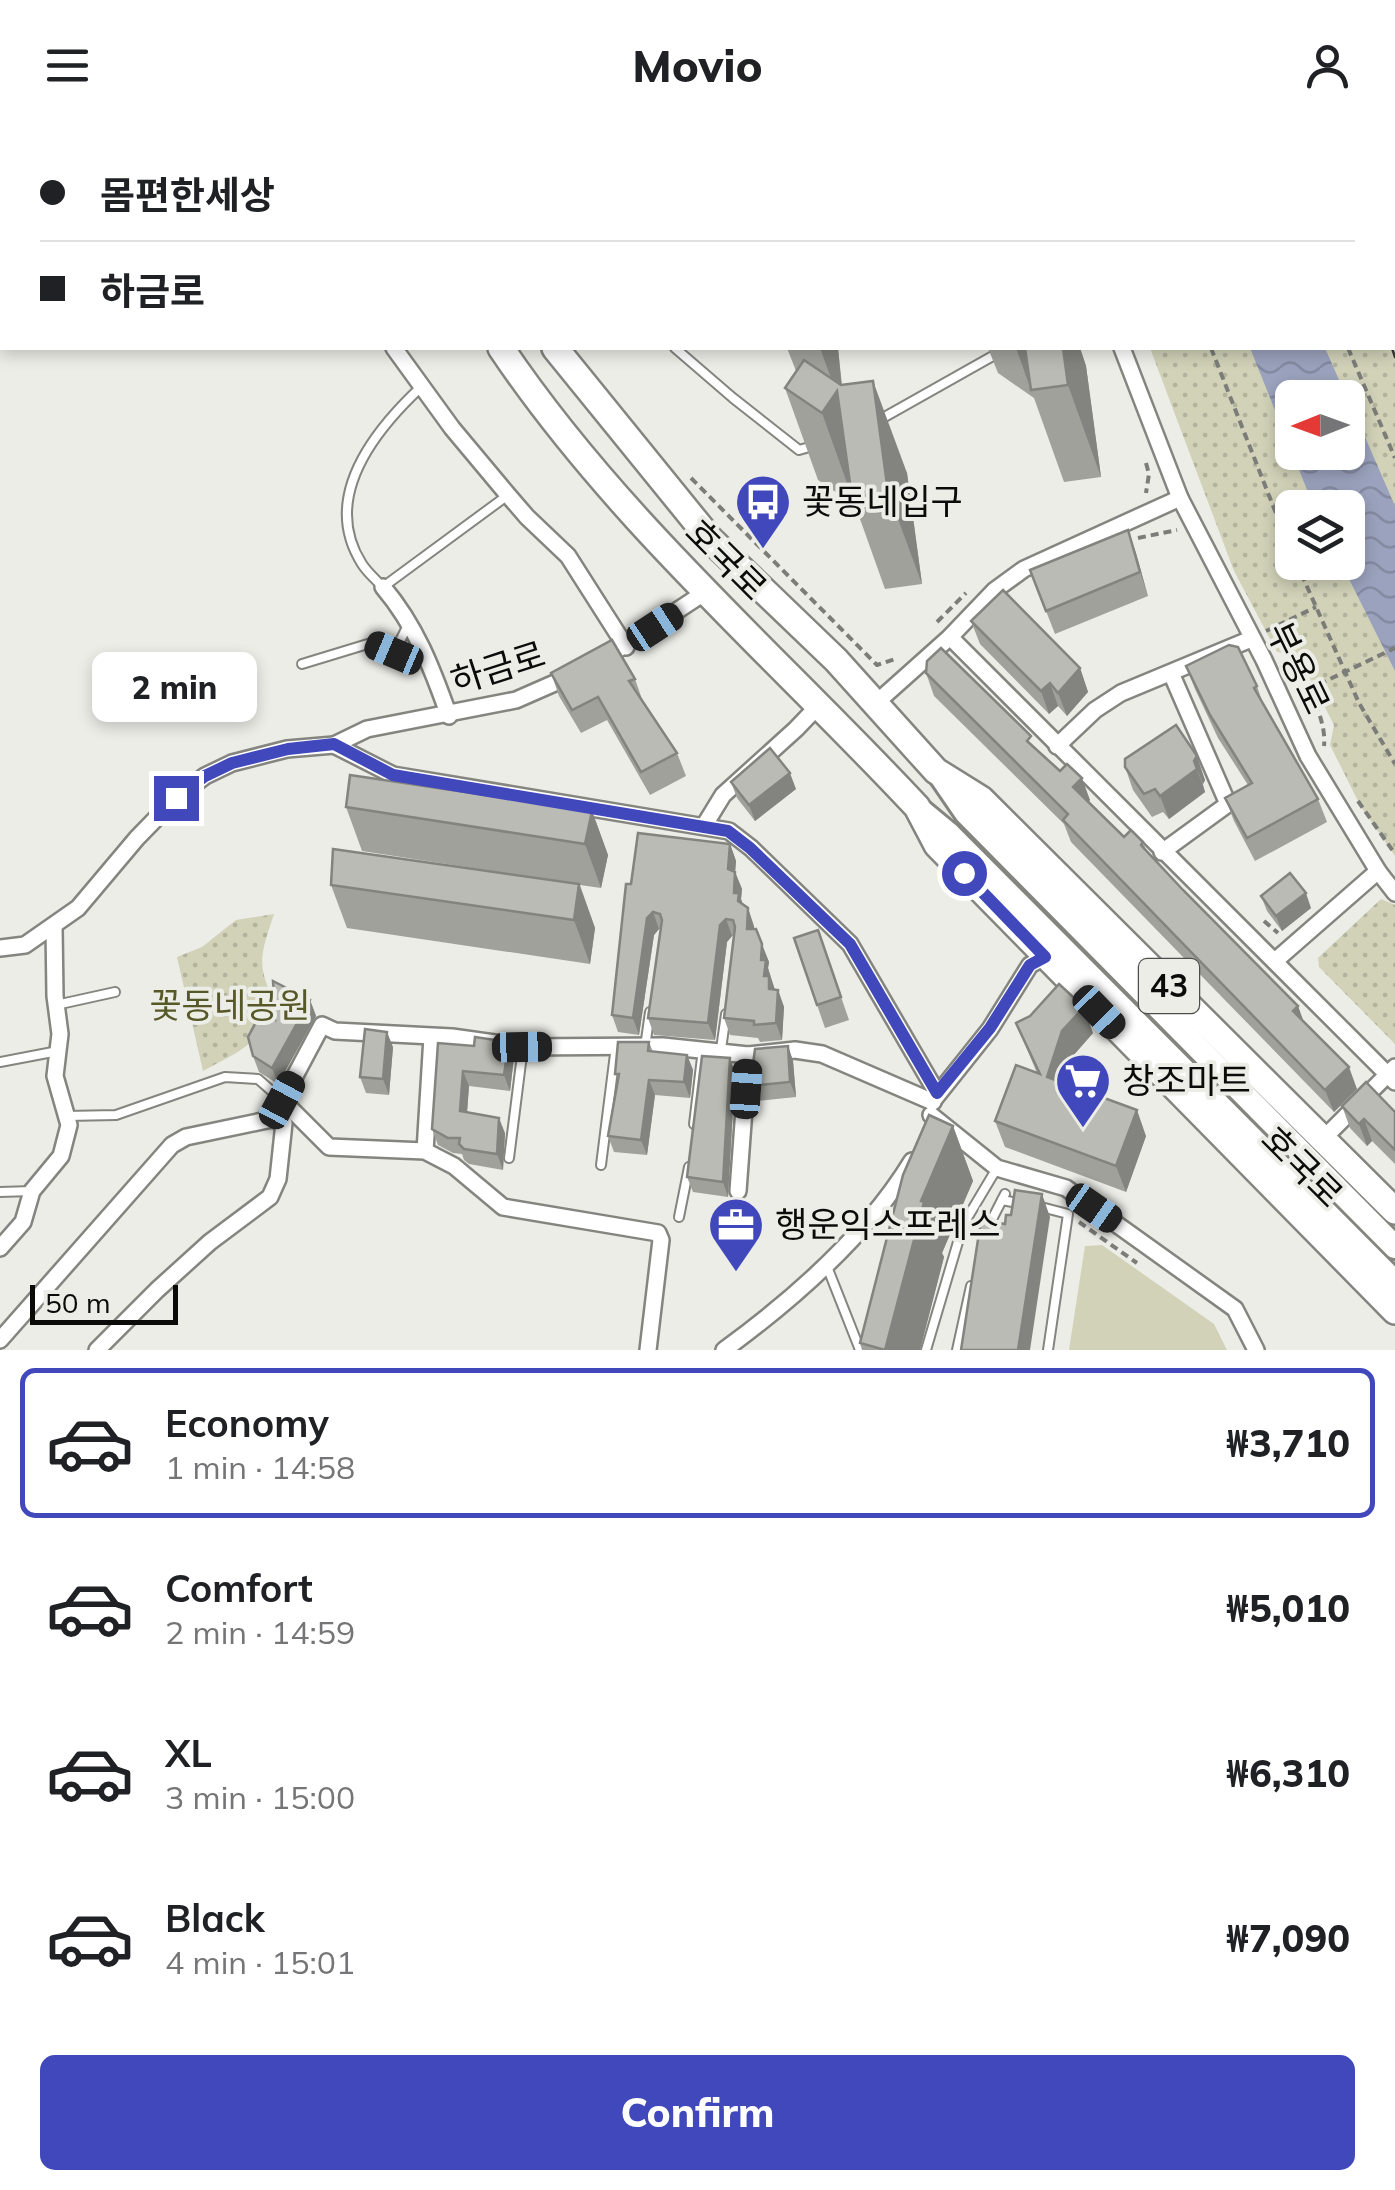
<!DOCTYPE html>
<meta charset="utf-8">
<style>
body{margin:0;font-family:Mulish,"Noto Sans KR",sans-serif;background:#f2f2f2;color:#202124;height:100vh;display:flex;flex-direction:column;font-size:38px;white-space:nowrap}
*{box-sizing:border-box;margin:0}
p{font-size:32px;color:#757577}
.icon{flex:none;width:55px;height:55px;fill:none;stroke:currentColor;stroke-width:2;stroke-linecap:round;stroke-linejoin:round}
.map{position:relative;height:1220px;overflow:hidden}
.panel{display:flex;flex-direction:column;background:#fff;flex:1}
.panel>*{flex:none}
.hud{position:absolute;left:0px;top:0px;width:1395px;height:220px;box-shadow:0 5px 15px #0003;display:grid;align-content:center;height:220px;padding:0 40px;background:#fff}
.needle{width:65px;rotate:269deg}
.buttons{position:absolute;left:1275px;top:250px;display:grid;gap:20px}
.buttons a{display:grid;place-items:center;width:90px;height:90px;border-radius:15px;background:#fff;box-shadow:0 5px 15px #0003;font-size:50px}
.scale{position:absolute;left:30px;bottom:25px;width:148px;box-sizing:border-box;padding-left:10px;border:5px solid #0b0b09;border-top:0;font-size:28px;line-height:35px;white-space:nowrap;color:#0b0b09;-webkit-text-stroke:8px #ecede7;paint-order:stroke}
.end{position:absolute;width:45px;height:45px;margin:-22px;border:12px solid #4148bc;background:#fff;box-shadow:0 0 0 5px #fff}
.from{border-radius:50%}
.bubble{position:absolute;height:70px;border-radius:15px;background:#fff;box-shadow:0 5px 15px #0003;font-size:32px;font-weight:800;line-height:70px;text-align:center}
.car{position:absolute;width:30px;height:60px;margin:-30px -15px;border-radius:12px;box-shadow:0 0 8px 2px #0007;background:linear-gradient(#222 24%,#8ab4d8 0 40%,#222 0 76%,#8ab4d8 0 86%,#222 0)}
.hud b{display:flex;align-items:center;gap:35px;height:95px;font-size:38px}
.hud b+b{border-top:2px solid #e0e0e0}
.hud i{width:25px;height:25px;background:#202124}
ul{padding:18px 0 0;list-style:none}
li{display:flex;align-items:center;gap:30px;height:150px;margin:0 20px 15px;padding:0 20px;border:5px solid transparent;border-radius:15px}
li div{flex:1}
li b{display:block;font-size:38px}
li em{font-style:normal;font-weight:800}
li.selected{border-color:#4148bc}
li>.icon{width:90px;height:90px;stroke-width:1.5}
.action{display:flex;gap:20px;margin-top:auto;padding:20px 40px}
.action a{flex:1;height:115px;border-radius:15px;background:#4148bc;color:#fff;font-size:40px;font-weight:800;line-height:115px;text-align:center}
header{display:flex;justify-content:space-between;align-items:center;height:130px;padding:0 40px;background:#fff;font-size:45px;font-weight:800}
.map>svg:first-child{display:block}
.grass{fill:url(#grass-dots);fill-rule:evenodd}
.garden{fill:#d1d2b8}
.water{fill:url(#water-waves)}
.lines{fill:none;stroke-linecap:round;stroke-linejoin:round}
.lane-casing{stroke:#84857f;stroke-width:12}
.street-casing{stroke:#84857f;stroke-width:20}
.secondary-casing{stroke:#84857f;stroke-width:28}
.primary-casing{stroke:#84857f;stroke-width:30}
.path{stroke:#7c7d79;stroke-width:4;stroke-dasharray:8 5;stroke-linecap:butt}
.lane{stroke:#fff;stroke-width:8}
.street{stroke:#fff;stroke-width:15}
.secondary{stroke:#fff;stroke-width:22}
.primary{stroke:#fff;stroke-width:25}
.tram{stroke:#393936;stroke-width:2.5}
.path-bridge{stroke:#7c7d79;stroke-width:4;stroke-dasharray:8 5;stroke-linecap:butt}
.wall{fill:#a1a19c}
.shaded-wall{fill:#83837f}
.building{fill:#bbbbb5;stroke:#83837f;stroke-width:2.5}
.route{stroke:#4148bc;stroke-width:12}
.labels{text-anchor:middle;stroke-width:8;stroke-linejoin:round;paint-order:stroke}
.shield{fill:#ecede7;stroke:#4e4f4c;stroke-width:2.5}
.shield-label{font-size:32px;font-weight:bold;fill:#0b0b09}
.poi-label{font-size:35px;fill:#0b0b09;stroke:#ecede7;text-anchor:start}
.street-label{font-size:35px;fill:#0b0b09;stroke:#ecede7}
.park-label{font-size:35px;fill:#575827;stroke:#ecede7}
</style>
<header><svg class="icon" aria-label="menu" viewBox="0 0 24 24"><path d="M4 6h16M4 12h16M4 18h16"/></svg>Movio<svg class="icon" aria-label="person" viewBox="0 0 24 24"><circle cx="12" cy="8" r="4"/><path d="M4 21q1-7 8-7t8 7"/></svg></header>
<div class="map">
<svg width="1395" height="1220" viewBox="0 0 1395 1220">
<defs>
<pattern id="grass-dots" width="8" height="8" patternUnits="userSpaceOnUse" patternTransform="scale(2.5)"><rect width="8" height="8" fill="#d1d2b8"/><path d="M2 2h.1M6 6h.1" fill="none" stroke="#b2b39d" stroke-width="1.8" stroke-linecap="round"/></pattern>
<pattern id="water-waves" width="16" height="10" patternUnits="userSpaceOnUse" patternTransform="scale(2.5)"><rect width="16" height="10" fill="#9ba2bd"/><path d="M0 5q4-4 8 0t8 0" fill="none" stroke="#848aa1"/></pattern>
</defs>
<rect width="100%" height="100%" fill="#ecede7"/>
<g class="grass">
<polygon points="1075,0 1319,0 1320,2 1076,2"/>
<path d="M1150,218h242l3,7v501l-34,-49 -31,-62 4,-20 -36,-70 -21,-3 -43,-81zM1292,268h56v54h-56zM1292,378h56v54h-56z"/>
<polygon points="1381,769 1395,775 1395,914 1319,837 1318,828"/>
<path d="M274,784c-13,40 -19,51 2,90 -15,40 -38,48 -73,67l-26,-114 25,-10 34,-27z"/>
</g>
<polygon class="garden" points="1102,1115 1214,1194 1227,1220 1069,1220 1085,1116"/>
<polygon class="water" points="1250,218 1325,218 1347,268 1292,268 1292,322 1348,322 1348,268 1395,376 1395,541 1341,433 1348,432 1348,378 1314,377"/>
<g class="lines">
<g class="lane-casing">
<g id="lane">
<polyline points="826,2 832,0"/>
<polyline points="675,218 733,268 799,320 813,316"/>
<path d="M421,257c-47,44 -101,111 -59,177 5,8 14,16 21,23l125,-92"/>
<polyline points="881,289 1007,218"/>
<polyline points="302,534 371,513 394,523 409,493"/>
<polyline points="56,875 115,862"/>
<polyline points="645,917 650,882"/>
<polyline points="721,919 726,884"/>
<polyline points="0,932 58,921"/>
<polyline points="66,986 116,985 225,947 258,949 282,970"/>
<polyline points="694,994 703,919"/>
<polyline points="509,1028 523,917"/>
<polyline points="601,1035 616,916"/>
<polyline points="0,1062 32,1061"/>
<polyline points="1002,1070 1022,1074"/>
<polyline points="1041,1077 1068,1084 1048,1220"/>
<polyline points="679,1087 689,1037"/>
<polyline points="987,1099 1005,1064"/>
<polyline points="826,1134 860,1220"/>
<polyline points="926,1220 963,1095 997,1038"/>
<polyline points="957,1220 971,1156"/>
</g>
</g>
<g class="street-casing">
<g id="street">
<polyline points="1047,0 1048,2"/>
<polyline points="1375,0 1375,2"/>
<polyline points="1392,54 1395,62"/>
<polyline points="394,218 452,298 508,365 527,387 568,426 626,517"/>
<polyline points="1122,218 1180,368 1264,530 1308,626 1378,741 1395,763"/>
<path d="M383,457c33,39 49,81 66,129"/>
<polyline points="950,507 1395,952"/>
<polyline points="602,530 707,461"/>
<polyline points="875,574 950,507 995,460 1024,439 1180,368"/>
<polyline points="334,615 393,645 729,701 751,718 850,814 937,963"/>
<polyline points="1057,616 1095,580 1121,563 1251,509"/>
<polyline points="704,696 723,665 796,599 820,574"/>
<polyline points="1162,722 1228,674 1171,543"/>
<polyline points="0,818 25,815 78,778 137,708 176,668 205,646 232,633 287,619 334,615 367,599 516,570 573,545"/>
<polyline points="1275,831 1378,741"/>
<polyline points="935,968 990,899 1030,835 1045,827"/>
<polyline points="282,970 329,1017 425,1021 454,1036 503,1077 658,1103 661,1110 648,1220"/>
<polyline points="931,985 997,1038 1066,1058 1235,1179 1256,1220"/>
<polyline points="272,989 322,895 335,901 452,907 523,917 663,916 748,925 795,920 822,924 933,972"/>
<polyline points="1323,1009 1395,937"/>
<polyline points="425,1021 432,907"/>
<polyline points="738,1061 748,925"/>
<polyline points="0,1118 23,1092 32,1061 61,1026 69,995 55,946 60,904 55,866 54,797"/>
<polyline points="0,1210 172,1015 186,1007 272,989 284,993 278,1049 270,1067 210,1112 157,1160 97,1220"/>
<path d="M724,1220c70,-51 143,-115 188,-189"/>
</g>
</g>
<g class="secondary-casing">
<g id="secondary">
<polyline points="940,645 966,683 1395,1117"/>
<polyline points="920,680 949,704 1395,1152"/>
</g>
</g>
<g class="primary-casing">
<g id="primary">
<polyline points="367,0 369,2"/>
<polyline points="411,0 412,2"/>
<path d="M501,218c115,171 276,309 416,459l20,38 458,466"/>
<polyline points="555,218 710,409 836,530 936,641 981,669 1395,1081"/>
</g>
</g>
<g class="path">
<polyline points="447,0 449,2"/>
<polyline points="1140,0 1140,2"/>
<polyline points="1286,0 1287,2"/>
<polyline points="1347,0 1348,2"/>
<polyline points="1392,15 1395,23"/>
<polyline points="1392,144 1395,152"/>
<polyline points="1211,218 1292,424"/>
<polyline points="1348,218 1395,328"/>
<polyline points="1146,333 1149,344 1146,363"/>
<polyline points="691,348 877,535 898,528"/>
<polyline points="1138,408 1177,400"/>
<polyline points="1296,432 1359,573 1395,634"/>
<polyline points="937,492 966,463"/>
<polyline points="1266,501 1316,477"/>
<path d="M1285,532c22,15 42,59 39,84"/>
<polyline points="1358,671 1395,724"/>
<polyline points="1264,791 1278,803"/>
<polyline points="1079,1092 1137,1133"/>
</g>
<use href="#lane" class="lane"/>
<use href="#street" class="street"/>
<use href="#secondary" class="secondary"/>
<use href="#primary" class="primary"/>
<g class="tram">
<polyline points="1320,0 1321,2"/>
<polyline points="1392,190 1395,196"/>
<polyline points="1392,218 1395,227"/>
</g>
<polyline class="path-bridge" points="1307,560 1395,518"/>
</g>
<g class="wall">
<polygon points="544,0 600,0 601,2 545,2"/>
<polygon points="918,0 1009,0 1010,2 918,2"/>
<polygon points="787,218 838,218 842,255 907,343 922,454 885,459 855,375 818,350 785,258 796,241"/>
<polygon points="988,218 1080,218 1086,236 1101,347 1064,352 1034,268 998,243"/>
<polygon points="1128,400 1148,466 1055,504 1030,440"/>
<polygon points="971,491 1080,538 1088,562 1067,586 1058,576 1049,584 980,514"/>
<polygon points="1186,536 1257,556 1263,574 1318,669 1327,692 1255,731 1234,691 1225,668 1248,655 1218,608 1195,559"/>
<polygon points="551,543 635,549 643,572 677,623 686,646 650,665 607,590 581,603 559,566"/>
<polygon points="926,543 1036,619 1090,670 1088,672 1124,707 1143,712 1146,720 1183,760 1298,876 1303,891 1357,959 1334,982 1071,712 1064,694 934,566"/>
<polygon points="1176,595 1205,650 1203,654 1205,662 1169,689 1163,682 1152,687 1133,660 1125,637"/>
<polygon points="731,652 796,659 755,691 737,668"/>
<polygon points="346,677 592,681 608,725 601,758 580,755 595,798 590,834 347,798 331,755 492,741 362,721"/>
<polygon points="730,714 736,731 735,742 742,759 741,769 743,774 748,778 754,799 769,832 768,838 774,860 778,860 784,877 782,910 760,912 758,908 730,905 724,888 734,806 732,806 727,812 715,910 654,905 648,888 661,799 659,799 654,805 639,905 618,902 612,885 631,754"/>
<polygon points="1261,766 1311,778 1282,801 1267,781"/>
<polygon points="818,800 849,890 825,898 794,808"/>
<polygon points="310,870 316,886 278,954 259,942 253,926 275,890"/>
<polygon points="1016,893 1093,903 1072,927 1063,953 1146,1006 1126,1062 1005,1017 995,991 1037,943"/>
<polygon points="649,912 653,922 687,925 693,940 690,968 655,965 647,1025 614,1022 608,1006 618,950 615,944"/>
<polygon points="474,916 514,927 510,961 469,956 467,982 505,1003 503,1040 469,1034 464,1030 462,1024 453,1023 438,1015 432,999"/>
<polygon points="788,916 793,931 796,967 756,971 750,956"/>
<polygon points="393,917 389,965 366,963 360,947"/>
<polygon points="730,928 735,943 728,1067 693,1062 687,1047"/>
<polygon points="1342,976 1395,982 1395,1034 1372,1011 1367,1016 1350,998"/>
<polygon points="953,996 973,1051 942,1123 944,1127 920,1220 862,1220 860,1213"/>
</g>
<g class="shaded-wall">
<polygon points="677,0 693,0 694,2 677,2"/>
<polygon points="945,0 969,0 970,2 946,2"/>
<polygon points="820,218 838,218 852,367 822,283 836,262"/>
<polygon points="1016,218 1040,218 1031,260"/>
<polygon points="1063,218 1080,218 1086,236 1101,347 1068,255"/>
<polygon points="873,251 907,343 922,454 888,362"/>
<polygon points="1128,400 1136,423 1148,466 1140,442"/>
<polygon points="1080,538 1088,562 1067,586 1058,563"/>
<polygon points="1050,553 1058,576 1049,584 1041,561"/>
<polygon points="1197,626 1205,650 1203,654 1194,631"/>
<polygon points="1197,639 1205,662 1169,689 1160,666"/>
<polygon points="790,643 796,659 755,691 749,675"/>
<polygon points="1082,648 1090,670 1081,680 1073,657"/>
<polygon points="592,681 608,725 601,758 585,714"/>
<polygon points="730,714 736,731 734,756 728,739"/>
<polygon points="735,742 742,759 741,769 745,781 734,763"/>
<polygon points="579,754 595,798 590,834 574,790"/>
<polygon points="1306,763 1311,778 1282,801 1276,786"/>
<polygon points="748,778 754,796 754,816 747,799"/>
<polygon points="653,782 659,799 654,805 639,905 633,888 647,788"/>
<polygon points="726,789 732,806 727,812 715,910 708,893 720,795"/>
<polygon points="762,814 769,832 768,838 776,863 775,876 764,846 761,830"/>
<polygon points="778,860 784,877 782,910 776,893"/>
<polygon points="310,870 316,886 278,954 272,938"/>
<polygon points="1298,876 1306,898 1293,881"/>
<polygon points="1084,877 1093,903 1072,927 1056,972 1047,947 1062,901"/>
<polygon points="387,902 393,917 389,965 383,949"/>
<polygon points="509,912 514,927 510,961 504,945"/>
<polygon points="788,916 793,931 796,967 790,952"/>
<polygon points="687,925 693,940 690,968 684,952"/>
<polygon points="730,928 735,943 728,1067 723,1052"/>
<polygon points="1349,937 1357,959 1334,982 1325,960"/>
<polygon points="463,941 469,956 466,997 460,981"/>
<polygon points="649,950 655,965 647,1025 641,1010"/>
<polygon points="1137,980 1146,1006 1126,1062 1116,1036"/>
<polygon points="499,988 505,1003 503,1040 497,1024"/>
<polygon points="1364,989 1372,1011 1367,1016 1359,994"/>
<polygon points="953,996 973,1051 942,1123 944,1127 920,1220 885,1220 921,1071"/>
<polygon points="1042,1064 1050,1087 1030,1220 1018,1220"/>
</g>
<g class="building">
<polygon points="645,0 677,0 677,2 646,2"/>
<rect x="960" y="0" width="38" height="2"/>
<polygon points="1025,218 1063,218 1068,255 1031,260"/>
<polygon points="804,230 841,255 873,251 888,362 852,367 837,261 822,283 785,258"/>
<polygon points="1128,400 1140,442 1046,481 1030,440"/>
<polygon points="1003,460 1080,538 1058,563 1050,553 1041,561 971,491"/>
<polygon points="612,510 635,549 629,551 677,623 641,642 598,567 572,580 551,543"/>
<polygon points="1229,515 1238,517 1257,556 1254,558 1318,669 1247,708 1225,668 1252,653 1210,585 1186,536"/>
<polygon points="941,518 1031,606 1027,611 1060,641 1067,634 1082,648 1073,657 1124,707 1131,700 1143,712 1141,715 1183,760 1298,876 1293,881 1349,937 1325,960 1063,690 1068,684 926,543 927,531"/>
<polygon points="1176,595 1197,626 1194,631 1197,639 1160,666 1155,659 1144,664 1125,637 1125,629"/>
<polygon points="770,618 790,643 749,675 731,652"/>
<polygon points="350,645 592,681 585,714 346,677"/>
<polygon points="638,703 730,714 728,739 735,742 734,763 739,763 738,771 748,778 747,799 756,799 762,814 761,830 766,830 764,846 769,846 769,859 778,860 776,893 754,895 754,891 724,888 735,797 733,790 726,789 720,795 708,893 648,888 662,790 660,784 653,782 647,788 633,888 612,885 626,754 631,754"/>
<polygon points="333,719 579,754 574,790 331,755"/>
<polygon points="1290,743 1306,763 1276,786 1261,766"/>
<polygon points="818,800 841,867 817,875 794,808"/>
<polygon points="273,851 310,870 272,938 253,926 248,907 261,883 275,890"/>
<polygon points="1059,854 1084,877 1062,901 1047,947 1137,980 1116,1036 995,991 1016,935 1040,944 1016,893 1030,886"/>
<polygon points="365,899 387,902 383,949 360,947"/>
<polygon points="475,907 509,912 504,945 463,941 460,981 499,988 497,1024 464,1019 459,1014 460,1008 448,1008 432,999 438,913 474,916"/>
<polygon points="618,912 649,912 648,921 687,925 684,952 649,950 641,1010 608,1006 619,944 615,944"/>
<polygon points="788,916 790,952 750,956 755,919"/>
<polygon points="702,926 730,928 723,1052 687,1047"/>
<polygon points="1366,952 1395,982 1395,1020 1364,989 1359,994 1342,976"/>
<polygon points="929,985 953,996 921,1071 924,1072 885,1220 860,1213 903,1045"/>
<polygon points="1015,1060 1042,1064 1018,1220 961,1220 981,1090 1005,1094 1006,1085 1011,1085"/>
</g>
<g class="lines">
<polyline class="route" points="176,668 205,646 232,633 288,619 334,614 393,645 728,701 750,718 850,814 937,963 990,898 1030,835 1045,827 964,743"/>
</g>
<defs>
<g id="bus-pin" transform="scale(2.875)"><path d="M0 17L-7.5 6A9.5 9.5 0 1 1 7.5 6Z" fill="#4148bc" stroke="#ecede7"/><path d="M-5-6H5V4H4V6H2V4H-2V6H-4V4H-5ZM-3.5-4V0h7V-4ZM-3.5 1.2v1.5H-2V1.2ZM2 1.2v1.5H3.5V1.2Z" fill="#fff"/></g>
<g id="supermarket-pin" transform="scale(2.875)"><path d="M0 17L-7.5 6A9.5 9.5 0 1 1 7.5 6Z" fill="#4148bc" stroke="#ecede7"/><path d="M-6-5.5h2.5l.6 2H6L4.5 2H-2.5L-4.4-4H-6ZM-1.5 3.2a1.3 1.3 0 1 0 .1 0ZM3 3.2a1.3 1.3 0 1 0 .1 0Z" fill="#fff"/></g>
<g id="office-pin" transform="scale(2.875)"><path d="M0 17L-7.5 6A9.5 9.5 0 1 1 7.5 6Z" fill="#4148bc" stroke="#ecede7"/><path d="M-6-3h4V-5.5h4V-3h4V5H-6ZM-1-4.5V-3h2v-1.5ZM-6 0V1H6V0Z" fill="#fff"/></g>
</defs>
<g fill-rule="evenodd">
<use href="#bus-pin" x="763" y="372"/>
<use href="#supermarket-pin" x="1083" y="951"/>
<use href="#office-pin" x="736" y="1095"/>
</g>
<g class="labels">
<rect class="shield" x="1139" y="829" width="60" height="54" rx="8"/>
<g class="shield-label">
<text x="1169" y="867">43</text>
</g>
<g class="poi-label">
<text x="802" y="384">꽃동네입구</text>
<text x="1122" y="963">창조마트</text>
<text x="775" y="1107">행운익스프레스</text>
</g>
<g class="street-label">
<text transform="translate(726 430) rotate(45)" y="12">호국로</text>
<text transform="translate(498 538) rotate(-18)" y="12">하금로</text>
<text transform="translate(1298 538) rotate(64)" y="12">부용로</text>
<text transform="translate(1302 1037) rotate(45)" y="12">호국로</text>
</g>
<g class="park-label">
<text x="230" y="888">꽃동네공원</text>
</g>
</g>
</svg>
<div class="buttons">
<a><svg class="needle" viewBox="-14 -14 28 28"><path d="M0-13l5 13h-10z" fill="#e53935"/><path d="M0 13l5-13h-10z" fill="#757577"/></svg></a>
<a><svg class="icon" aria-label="layers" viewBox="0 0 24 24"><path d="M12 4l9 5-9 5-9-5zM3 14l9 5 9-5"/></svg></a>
</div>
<div class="scale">50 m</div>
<i class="end from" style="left:964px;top:743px"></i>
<i class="end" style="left:176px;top:668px"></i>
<div class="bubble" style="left:92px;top:522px;width:165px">2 min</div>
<i class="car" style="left:655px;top:497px;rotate:57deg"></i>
<i class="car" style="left:394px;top:523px;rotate:293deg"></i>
<i class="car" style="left:1099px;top:882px;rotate:136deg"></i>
<i class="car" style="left:522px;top:917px;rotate:89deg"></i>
<i class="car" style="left:746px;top:959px;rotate:4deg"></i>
<i class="car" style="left:282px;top:970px;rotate:28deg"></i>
<i class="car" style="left:1094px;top:1078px;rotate:125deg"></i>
<div class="hud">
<b><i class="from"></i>몸편한세상</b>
<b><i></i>하금로</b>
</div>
</div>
<section class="panel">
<ul>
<li class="selected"><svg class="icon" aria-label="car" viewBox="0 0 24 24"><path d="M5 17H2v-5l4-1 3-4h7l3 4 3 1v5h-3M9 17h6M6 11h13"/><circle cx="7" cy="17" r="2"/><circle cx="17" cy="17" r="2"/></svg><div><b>Economy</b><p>1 min · 14:58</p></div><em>₩3,710</em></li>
<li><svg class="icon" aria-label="car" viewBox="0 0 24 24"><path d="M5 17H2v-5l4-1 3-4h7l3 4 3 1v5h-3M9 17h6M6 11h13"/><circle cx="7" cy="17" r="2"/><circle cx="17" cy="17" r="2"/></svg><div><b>Comfort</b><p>2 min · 14:59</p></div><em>₩5,010</em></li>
<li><svg class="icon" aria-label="car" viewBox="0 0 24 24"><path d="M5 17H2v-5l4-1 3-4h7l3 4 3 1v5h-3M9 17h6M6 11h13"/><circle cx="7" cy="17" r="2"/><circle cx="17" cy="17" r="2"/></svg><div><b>XL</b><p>3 min · 15:00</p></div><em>₩6,310</em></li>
<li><svg class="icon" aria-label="car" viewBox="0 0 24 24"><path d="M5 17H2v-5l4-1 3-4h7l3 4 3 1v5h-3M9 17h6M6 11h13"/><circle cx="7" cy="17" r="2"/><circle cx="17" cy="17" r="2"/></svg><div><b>Black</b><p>4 min · 15:01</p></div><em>₩7,090</em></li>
</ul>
<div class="action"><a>Confirm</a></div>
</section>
